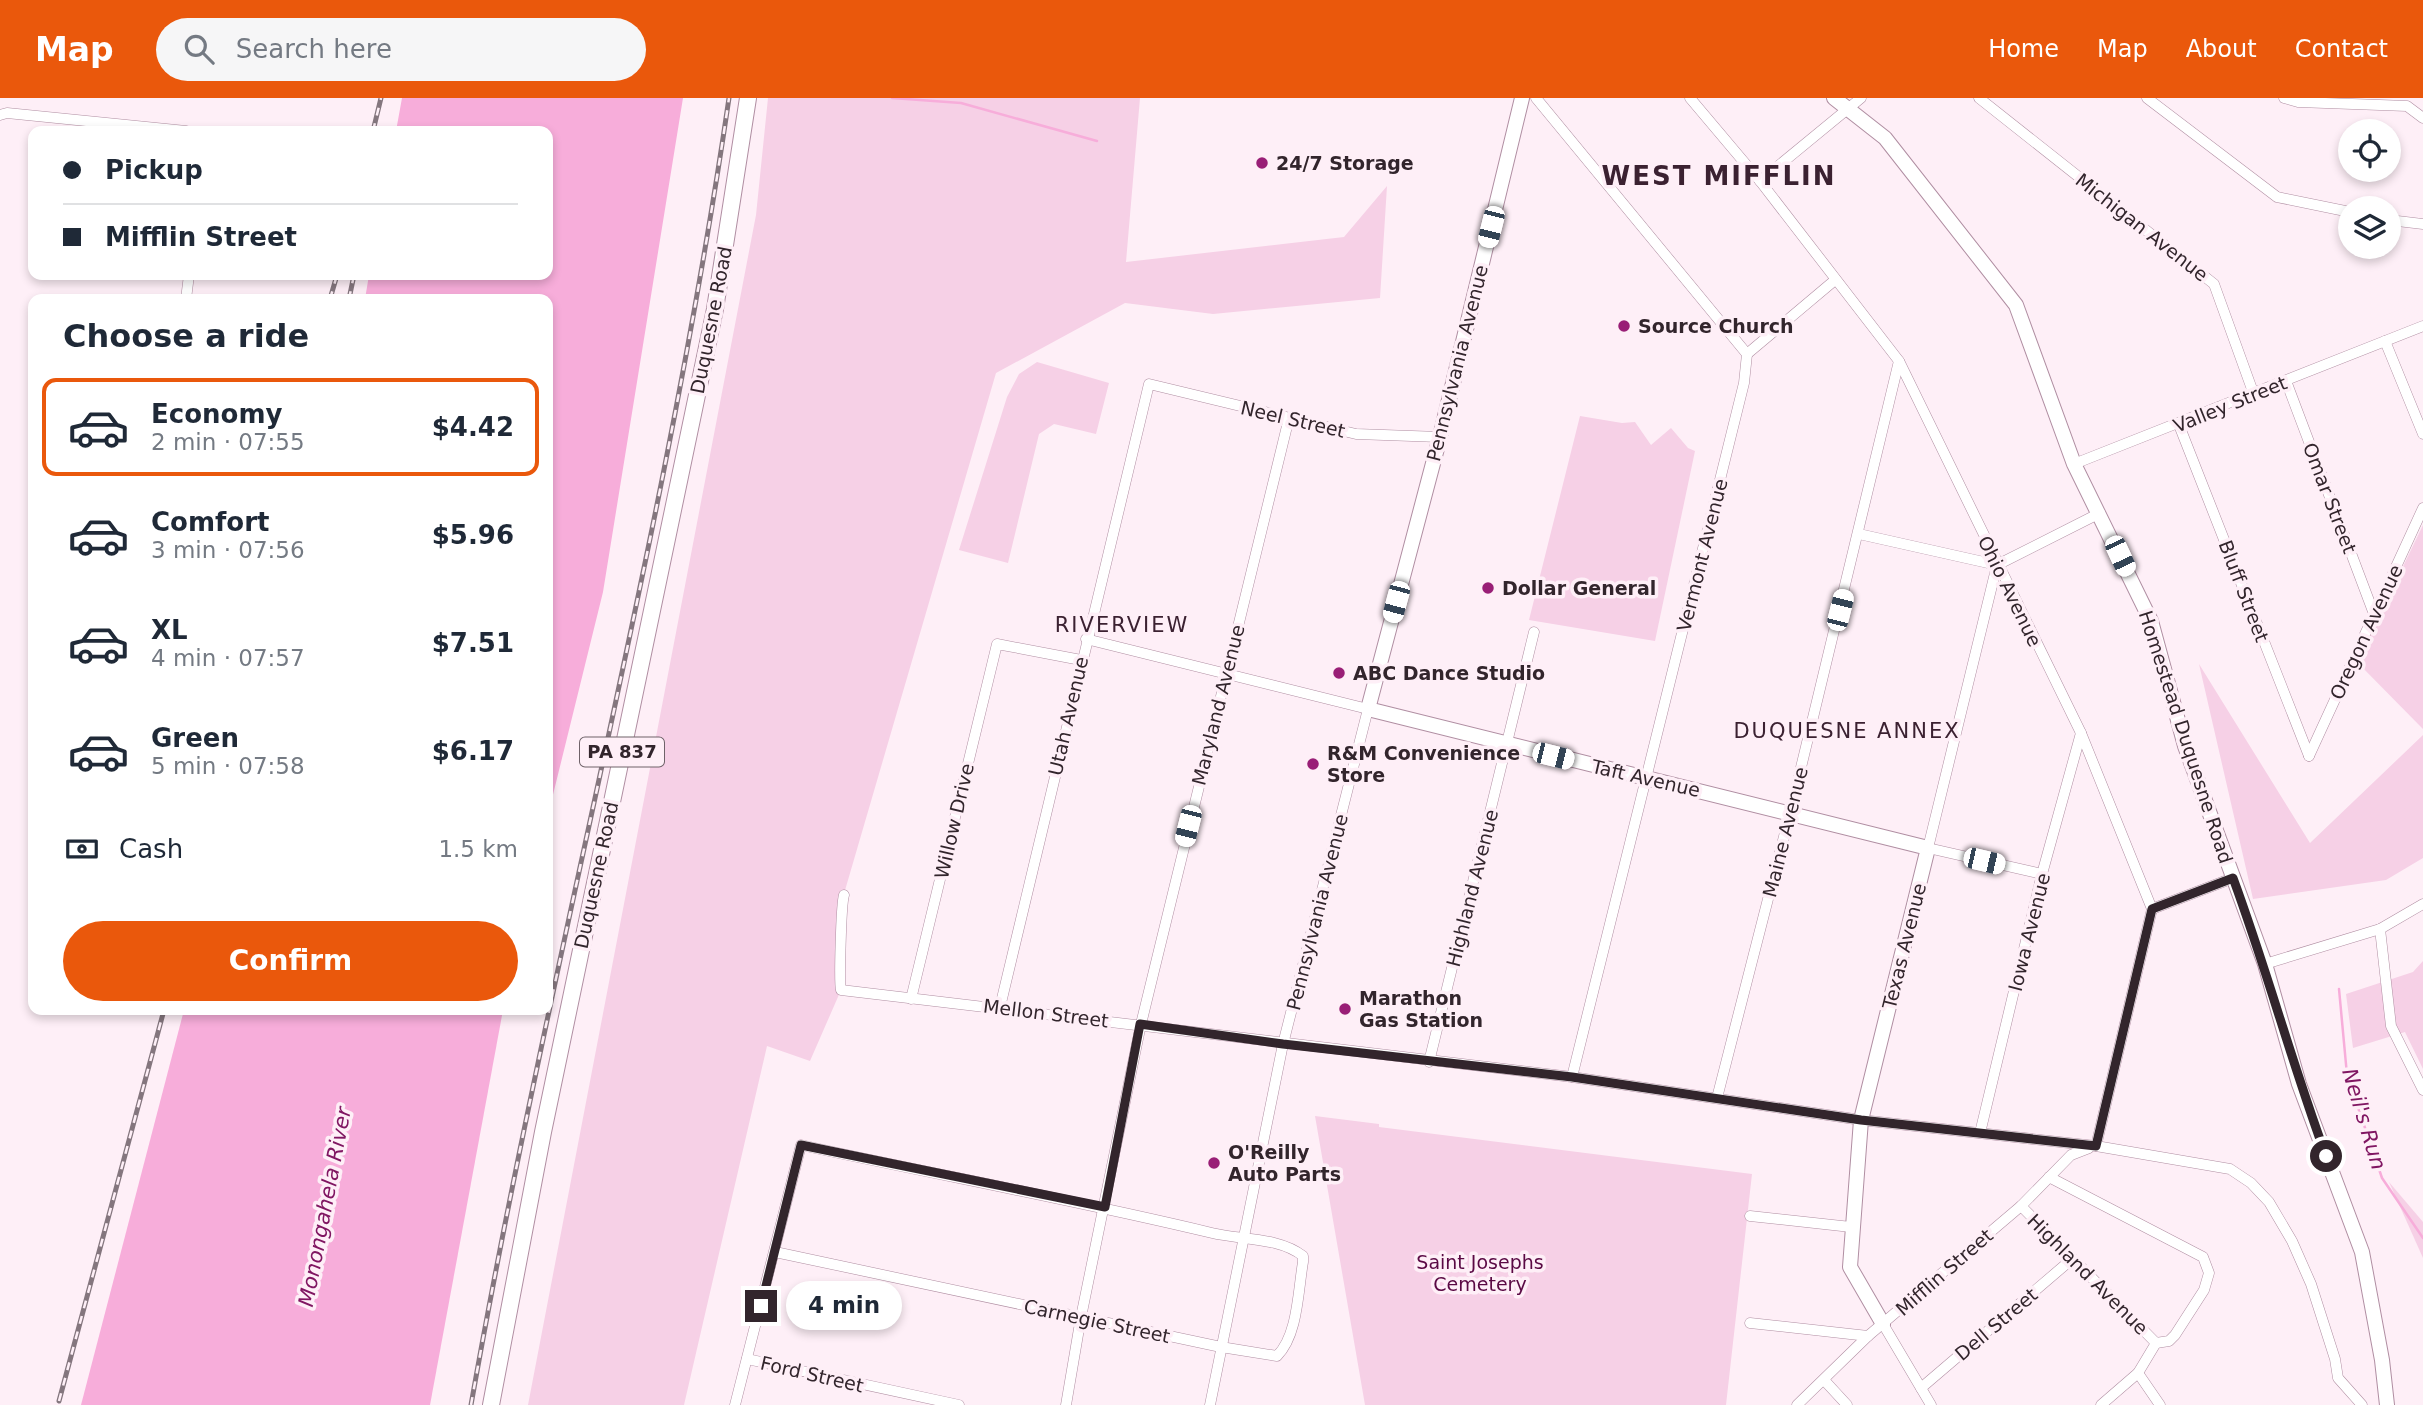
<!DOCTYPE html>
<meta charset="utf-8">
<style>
body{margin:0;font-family:"DejaVu Sans",sans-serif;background:#f6f6f7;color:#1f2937;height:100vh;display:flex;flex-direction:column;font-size:26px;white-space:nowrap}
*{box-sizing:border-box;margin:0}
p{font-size:23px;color:#747a83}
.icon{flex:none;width:38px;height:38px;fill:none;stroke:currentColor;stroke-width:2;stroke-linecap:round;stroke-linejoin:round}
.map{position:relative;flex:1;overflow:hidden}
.side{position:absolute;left:28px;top:196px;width:525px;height:721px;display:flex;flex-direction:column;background:#fff;border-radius:14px;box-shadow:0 4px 10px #0003}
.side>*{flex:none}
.banner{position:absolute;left:28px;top:28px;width:525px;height:154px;border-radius:14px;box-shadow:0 4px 10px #0003;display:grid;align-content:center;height:154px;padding:0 35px;background:#fff}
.buttons{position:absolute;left:2338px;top:21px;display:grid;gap:14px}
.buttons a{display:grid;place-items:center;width:63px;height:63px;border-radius:50%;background:#fff;box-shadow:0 4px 10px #0003;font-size:35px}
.end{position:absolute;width:32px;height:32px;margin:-16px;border:9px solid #32252c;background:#fff;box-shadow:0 0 0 4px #fff}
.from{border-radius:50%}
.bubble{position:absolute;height:49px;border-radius:24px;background:#fff;box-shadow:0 4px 10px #0003;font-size:23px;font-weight:700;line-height:49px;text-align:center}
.car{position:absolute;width:21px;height:42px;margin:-21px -10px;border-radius:9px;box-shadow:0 0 5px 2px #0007;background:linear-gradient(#fff 24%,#345 0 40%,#fff 0 76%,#345 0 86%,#fff 0)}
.banner b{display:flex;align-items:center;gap:24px;height:66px;font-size:26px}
.banner b+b{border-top:2px solid #e0e1e3}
.banner i{width:18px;height:18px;background:#1f2937}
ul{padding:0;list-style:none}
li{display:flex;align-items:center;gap:21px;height:98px;margin:0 14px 10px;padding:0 21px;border:4px solid transparent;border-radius:14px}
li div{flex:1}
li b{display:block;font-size:26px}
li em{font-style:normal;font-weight:700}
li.on{border-color:#ea580c}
li>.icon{width:63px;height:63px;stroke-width:1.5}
h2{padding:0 35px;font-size:32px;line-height:84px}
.pay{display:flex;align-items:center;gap:18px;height:77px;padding:0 35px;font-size:26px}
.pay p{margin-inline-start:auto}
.action{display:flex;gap:14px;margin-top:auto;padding:14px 35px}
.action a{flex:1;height:80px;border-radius:42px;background:#ea580c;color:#fff;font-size:28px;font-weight:700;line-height:80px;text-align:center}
header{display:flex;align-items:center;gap:42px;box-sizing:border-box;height:98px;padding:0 35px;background:#ea580c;color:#fff}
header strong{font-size:33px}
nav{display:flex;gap:38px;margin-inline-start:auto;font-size:24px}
.search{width:490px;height:63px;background:#f6f6f7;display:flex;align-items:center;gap:18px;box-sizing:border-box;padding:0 24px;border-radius:38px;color:#747a83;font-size:26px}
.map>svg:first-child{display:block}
.green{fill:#f6d0e6}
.water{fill:#f7adda}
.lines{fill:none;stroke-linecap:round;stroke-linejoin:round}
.stream{stroke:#f7adda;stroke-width:2.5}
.street-casing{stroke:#b08ea2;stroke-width:11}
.secondary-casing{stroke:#b08ea2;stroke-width:16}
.primary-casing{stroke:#b08ea2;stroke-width:18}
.street{stroke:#fff;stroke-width:10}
.secondary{stroke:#fff;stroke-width:14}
.primary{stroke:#fff;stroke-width:16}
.rail-casing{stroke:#84767e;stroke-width:5}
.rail{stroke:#feeff7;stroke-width:2.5;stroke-dasharray:8;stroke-linecap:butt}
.route{stroke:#32252c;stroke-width:9}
.poi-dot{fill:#991e76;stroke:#feeff7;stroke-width:2.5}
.labels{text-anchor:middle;stroke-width:7;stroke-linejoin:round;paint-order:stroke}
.shield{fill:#feeff7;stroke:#6f6269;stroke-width:2}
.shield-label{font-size:18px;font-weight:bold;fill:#32252c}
.poi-label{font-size:19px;font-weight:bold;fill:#32252c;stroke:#feeff7;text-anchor:start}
.street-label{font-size:19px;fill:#32252c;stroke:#feeff7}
.park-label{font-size:19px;fill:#5a0944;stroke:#feeff7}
.neighbourhood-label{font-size:21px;letter-spacing:2px;fill:#3b2131;stroke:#feeff7}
.water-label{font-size:21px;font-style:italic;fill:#801662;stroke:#feeff7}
.district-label{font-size:26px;font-weight:bold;letter-spacing:2px;fill:#3b2131;stroke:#feeff7}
</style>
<header>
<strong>Map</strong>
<div class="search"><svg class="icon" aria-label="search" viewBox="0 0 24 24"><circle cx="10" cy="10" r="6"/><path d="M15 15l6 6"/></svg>Search here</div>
<nav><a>Home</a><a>Map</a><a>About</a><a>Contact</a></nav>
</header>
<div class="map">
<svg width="2423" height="1307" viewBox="0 0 2423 1307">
<rect width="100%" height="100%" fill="#feeff7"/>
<g class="green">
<polygon points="768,0 1140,0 1126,164 1344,139 1387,88 1380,200 1213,216 1125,205 996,275 841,806 841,892 810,963 767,948 684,1307 528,1307 756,117"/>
<polygon points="1037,264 1109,285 1096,336 1054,326 1039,336 1008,465 959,452 1007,299 1019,276"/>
<polygon points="1580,318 1622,325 1635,324 1651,347 1671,330 1688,350 1695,353 1655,543 1529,522"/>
<polygon points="2423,427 2423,631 2357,564"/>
<polygon points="2199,566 2310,745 2423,637 2423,760 2386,782 2253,801"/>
<polygon points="2423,863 2423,971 2405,934 2353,950 2346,896 2413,874"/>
<polygon points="1315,1018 1379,1026 1379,1029 1752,1076 1726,1307 1365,1307"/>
<polygon points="2389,1084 2423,1124 2423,1160"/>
</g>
<g class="water">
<polygon points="402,0 683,0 603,494 548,717 548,201 365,201 369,177 548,177 548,33 396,33"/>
<polygon points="184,912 503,912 430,1307 81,1307"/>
</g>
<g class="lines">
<g class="stream">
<polyline points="892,0 961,5 1097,43"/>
<polyline points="2339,891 2347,977 2382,1080 2423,1140"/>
</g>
<g class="street-casing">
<g id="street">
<polyline points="1536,0 1747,256 1744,285 1572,979"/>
<polyline points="1690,0 1760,83 1899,263 2081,635 2152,811 2096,1048"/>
<polyline points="1979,0 2214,186 2253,294"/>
<polyline points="2147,0 2277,99 2350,114"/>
<polyline points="2284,0 2298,4 2407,8 2423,20"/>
<polyline points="0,17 7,15 186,33"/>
<polyline points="1760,83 1861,0"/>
<polyline points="2389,122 2423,126"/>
<polyline points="186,201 189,177"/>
<polyline points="2385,243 2423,336"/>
<polyline points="1747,256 1835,182"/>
<polyline points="2286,283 2374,516"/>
<polyline points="2179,327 2309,658"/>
<polyline points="2074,366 2423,228"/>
<polyline points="1859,436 1997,467"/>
<polyline points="1997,467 1928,750 2042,776"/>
<polyline points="1997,467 2100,415"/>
<polyline points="1086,541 1368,611 1283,946 1210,1307"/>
<polyline points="2309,658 2423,410"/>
<path d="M844,797c-3,10 -5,89 -3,95l731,87 289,43 235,26 134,23 21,14 18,19 23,39 19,43 24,75 3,19 24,27"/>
<polyline points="2152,811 2233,780"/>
<polyline points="2380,831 2391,928 2423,992"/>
<polyline points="2265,866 2380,831 2423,806"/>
<polyline points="911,901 997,546 1081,562"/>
<polyline points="1000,909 1149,286 1356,336 1440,339"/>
<polyline points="1429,964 1534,534"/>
<polyline points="1717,1000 1790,715 1899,263"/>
<polyline points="1980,1035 2042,776 2081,635"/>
<polyline points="2049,1079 2203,1159 2209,1175 2204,1192 2175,1237 2169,1243 2156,1245"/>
<polyline points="2021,1108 2156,1245"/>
<polyline points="1750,1118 1851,1129"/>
<polyline points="1750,1225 1868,1238"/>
<polyline points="1883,1226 1931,1307"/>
<polyline points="747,1261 959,1307"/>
<polyline points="2138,1275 2160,1307"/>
<polyline points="1824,1282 1847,1307"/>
<polyline points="1921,1290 2072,1161"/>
<path d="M735,1307l66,-260c137,30 274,55 411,88 29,7 67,4 91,23v6c-5,29 -5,73 -26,94l-56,-9 -446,-95"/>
<polyline points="1066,1307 1081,1219 1141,926 1289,320"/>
<polyline points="1797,1307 1868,1238 2021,1108 2071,1057 2089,1050"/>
<polyline points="2101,1307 2138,1275 2156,1245"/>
</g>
</g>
<g class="secondary-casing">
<g id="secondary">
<polyline points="1522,0 1440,339 1368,611 1928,750 1861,1022 1850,1169 1883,1226"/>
<polyline points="1834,0 1885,40 2016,207 2074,366 2151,523 2185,648 2265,866 2299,986 2362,1154 2382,1262 2387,1307"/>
</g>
</g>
<g class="primary-casing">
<polyline id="primary" points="491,1307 543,1034 715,211 748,0"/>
</g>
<use href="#street" class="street"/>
<use href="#secondary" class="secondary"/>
<use href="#primary" class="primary"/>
<g class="rail-casing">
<g id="rail">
<polyline points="373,33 381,0"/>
<polyline points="330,201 337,177"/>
<polyline points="349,201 354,177"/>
<polyline points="59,1303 164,912"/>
<path d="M471,1307c77,-437 194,-867 258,-1307"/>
</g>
</g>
<use href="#rail" class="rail"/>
</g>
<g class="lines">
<path class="route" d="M761,1208l40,-161 304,62 35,-183 143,20 289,33 289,43 235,26 56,-237 81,-31c34,92 59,186 93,278"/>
</g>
<g class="poi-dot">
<circle cx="1262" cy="65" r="7"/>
<circle cx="1624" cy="228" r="7"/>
<circle cx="1488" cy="490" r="7"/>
<circle cx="1339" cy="575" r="7"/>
<circle cx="1313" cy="666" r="7"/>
<circle cx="1345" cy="911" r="7"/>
<circle cx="1214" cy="1065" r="7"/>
</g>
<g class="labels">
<rect class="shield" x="580" y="639.5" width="84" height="29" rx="5"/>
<g class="shield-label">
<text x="622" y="660">PA 837</text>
</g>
<g class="poi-label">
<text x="1276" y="72">24/7 Storage</text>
<text x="1638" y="235">Source Church</text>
<text x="1502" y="497">Dollar General</text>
<text x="1353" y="582">ABC Dance Studio</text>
<text x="1327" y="662">R&amp;M Convenience<tspan x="1327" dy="22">Store</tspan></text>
<text x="1359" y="907">Marathon<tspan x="1359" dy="22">Gas Station</tspan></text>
<text x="1228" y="1061">O'Reilly<tspan x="1228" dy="22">Auto Parts</tspan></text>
</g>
<g class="street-label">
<text transform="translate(2142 129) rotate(38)" y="7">Michigan Avenue</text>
<text transform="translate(711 222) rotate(-79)" y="7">Duquesne Road</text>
<text transform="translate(1457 265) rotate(-76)" y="7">Pennsylvania Avenue</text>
<text transform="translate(2230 306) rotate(-22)" y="7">Valley Street</text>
<text transform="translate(1293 321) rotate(13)" y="7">Neel Street</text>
<text transform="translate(2330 400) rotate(69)" y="7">Omar Street</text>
<text transform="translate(1702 457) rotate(-76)" y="7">Vermont Avenue</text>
<text transform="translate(2010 493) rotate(64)" y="7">Ohio Avenue</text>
<text transform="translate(2244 493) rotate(69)" y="7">Bluff Street</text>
<text transform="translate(2366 534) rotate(-65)" y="7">Oregon Avenue</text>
<text transform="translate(1218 607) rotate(-76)" y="7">Maryland Avenue</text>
<text transform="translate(1068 618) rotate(-77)" y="7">Utah Avenue</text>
<text transform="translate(2186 639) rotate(72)" y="7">Homestead Duquesne Road</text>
<text transform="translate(1646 680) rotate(13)" y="7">Taft Avenue</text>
<text transform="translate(954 723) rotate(-77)" y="7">Willow Drive</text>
<text transform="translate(1785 734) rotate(-76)" y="7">Maine Avenue</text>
<text transform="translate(596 777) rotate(-78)" y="7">Duquesne Road</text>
<text transform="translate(1472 790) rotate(-76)" y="7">Highland Avenue</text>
<text transform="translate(1317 814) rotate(-76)" y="7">Pennsylvania Avenue</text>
<text transform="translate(2029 834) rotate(-76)" y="7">Iowa Avenue</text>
<text transform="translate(1904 848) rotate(-76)" y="7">Texas Avenue</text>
<text transform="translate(1046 915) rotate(7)" y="7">Mellon Street</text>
<text transform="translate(1944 1174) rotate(-41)" y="7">Mifflin Street</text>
<text transform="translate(2088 1176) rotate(45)" y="7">Highland Avenue</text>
<text transform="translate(1097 1223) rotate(12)" y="7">Carnegie Street</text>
<text transform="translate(1996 1226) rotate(-40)" y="7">Dell Street</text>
<text transform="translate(812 1276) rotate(13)" y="7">Ford Street</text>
</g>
<g class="park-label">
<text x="1480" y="1171">Saint Josephs<tspan x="1480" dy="22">Cemetery</tspan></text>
</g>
<g class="neighbourhood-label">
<text x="1122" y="534">RIVERVIEW</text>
<text x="1847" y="640">DUQUESNE ANNEX</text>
</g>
<g class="water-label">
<text transform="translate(2364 1021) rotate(73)" y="7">Neil's Run</text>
<text transform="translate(325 1109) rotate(-79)" y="7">Monongahela River</text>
</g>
<g class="district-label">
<text x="1719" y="87">WEST MIFFLIN</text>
</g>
</g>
</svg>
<div class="buttons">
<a><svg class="icon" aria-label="locate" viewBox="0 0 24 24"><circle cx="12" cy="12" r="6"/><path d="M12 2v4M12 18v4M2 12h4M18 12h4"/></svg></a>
<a><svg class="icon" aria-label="layers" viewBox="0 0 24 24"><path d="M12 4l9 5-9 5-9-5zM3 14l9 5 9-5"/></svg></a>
</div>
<i class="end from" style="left:2326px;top:1058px"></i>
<i class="end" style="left:761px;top:1208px"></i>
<div class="bubble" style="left:786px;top:1183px;width:116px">4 min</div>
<i class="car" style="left:1491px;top:129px;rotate:194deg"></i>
<i class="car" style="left:2120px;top:458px;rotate:155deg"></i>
<i class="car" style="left:1396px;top:504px;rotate:195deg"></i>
<i class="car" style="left:1840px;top:512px;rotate:14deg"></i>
<i class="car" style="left:1553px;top:658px;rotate:104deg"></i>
<i class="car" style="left:1188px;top:728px;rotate:194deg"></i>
<i class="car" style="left:1984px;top:763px;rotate:103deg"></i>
<div class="banner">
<b><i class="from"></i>Pickup</b>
<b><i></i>Mifflin Street</b>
</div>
<section class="side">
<h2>Choose a ride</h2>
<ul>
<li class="on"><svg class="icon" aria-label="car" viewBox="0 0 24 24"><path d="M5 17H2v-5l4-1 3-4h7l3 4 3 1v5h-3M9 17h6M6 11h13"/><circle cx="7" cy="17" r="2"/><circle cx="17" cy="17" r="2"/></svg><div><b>Economy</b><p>2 min · 07:55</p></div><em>$4.42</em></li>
<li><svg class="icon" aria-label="car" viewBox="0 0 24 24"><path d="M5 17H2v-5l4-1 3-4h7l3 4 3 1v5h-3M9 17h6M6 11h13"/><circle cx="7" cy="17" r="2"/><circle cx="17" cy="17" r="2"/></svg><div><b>Comfort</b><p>3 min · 07:56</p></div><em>$5.96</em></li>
<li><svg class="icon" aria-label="car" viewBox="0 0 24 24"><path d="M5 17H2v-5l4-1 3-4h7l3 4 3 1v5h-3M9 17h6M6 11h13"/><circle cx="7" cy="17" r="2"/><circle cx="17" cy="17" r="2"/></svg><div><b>XL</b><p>4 min · 07:57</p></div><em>$7.51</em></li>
<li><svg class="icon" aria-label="car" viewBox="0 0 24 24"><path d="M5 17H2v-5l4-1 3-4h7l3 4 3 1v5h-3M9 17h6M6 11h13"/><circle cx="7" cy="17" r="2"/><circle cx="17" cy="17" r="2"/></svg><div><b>Green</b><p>5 min · 07:58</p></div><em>$6.17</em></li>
</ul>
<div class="pay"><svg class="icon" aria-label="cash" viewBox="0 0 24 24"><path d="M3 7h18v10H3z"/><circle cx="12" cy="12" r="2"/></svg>Cash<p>1.5 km</p></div>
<div class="action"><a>Confirm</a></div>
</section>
</div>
